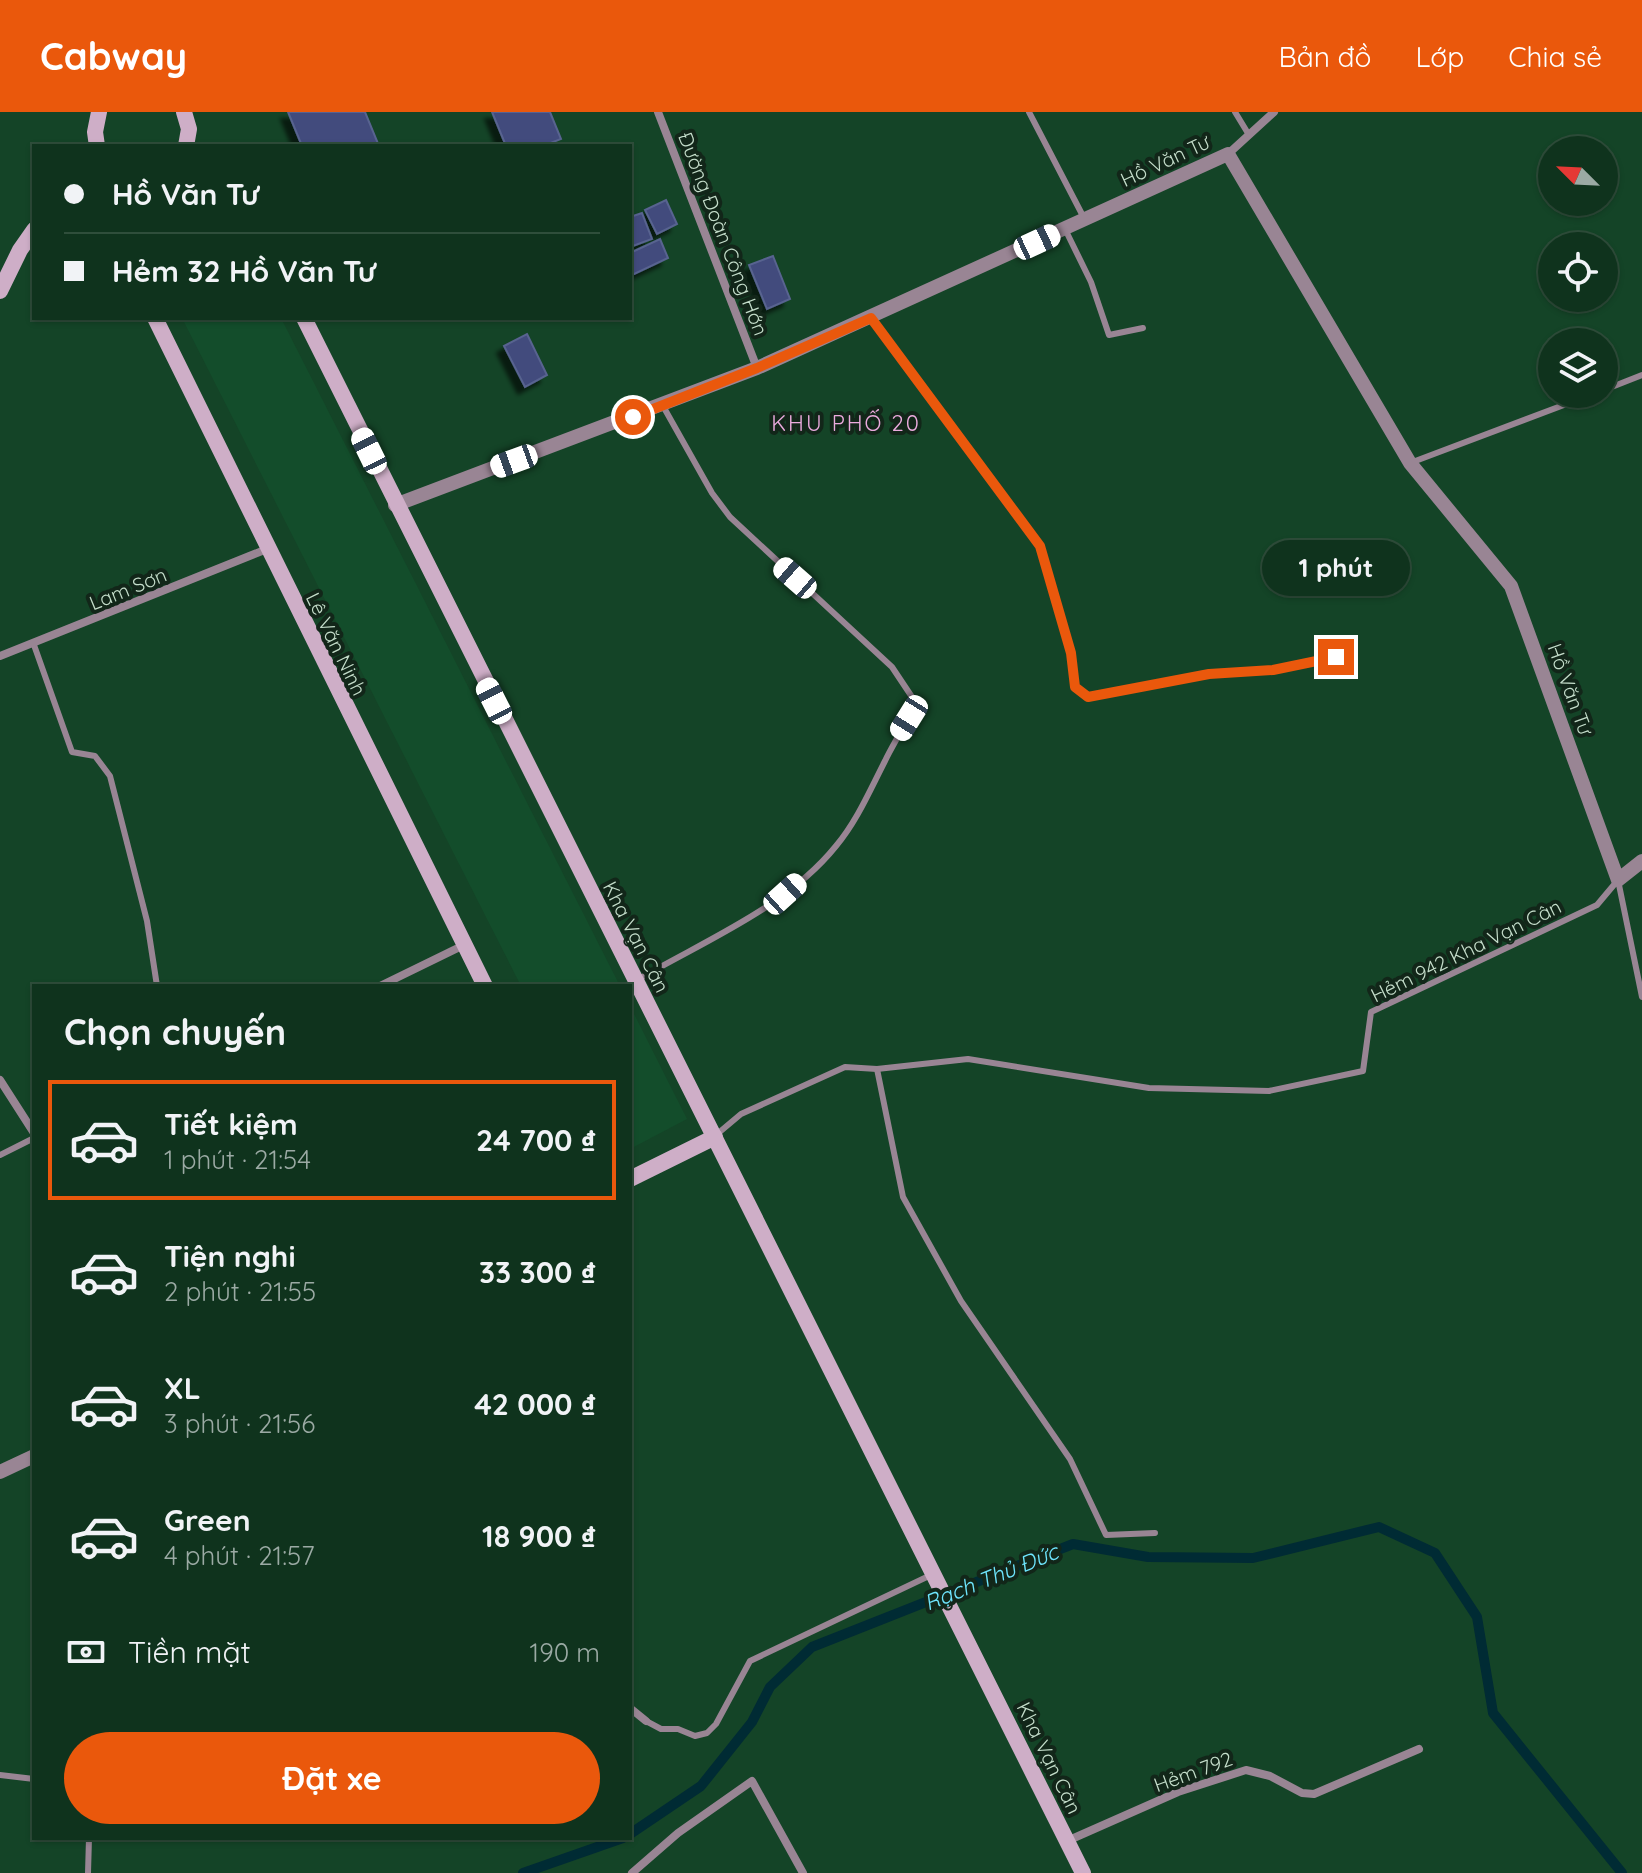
<!DOCTYPE html>
<html lang="vi">
<meta charset="utf-8">
<style>
body{margin:0;font-family:Quicksand,sans-serif;background:#1d3f2a;color:#f1f3f6;height:100vh;display:flex;flex-direction:column;font-size:30px;white-space:nowrap}
*{box-sizing:border-box;margin:0}
p{font-size:26px;color:#9baaa4}
.icon{flex:none;width:44px;height:44px;fill:none;stroke:currentColor;stroke-width:2;stroke-linecap:round;stroke-linejoin:round}
.map{position:relative;flex:1;overflow:hidden}
.sheet{position:absolute;left:32px;top:872px;width:600px;height:856px;display:flex;flex-direction:column;background:#0f331d;border-radius:0px;box-shadow:0 2px 6px #0004,0 0 0 2px #2f4e3b}
.sheet>*{flex:none}
.banner{position:absolute;left:32px;top:32px;width:600px;height:176px;border-radius:0px;box-shadow:0 2px 6px #0004,0 0 0 2px #2f4e3b;display:grid;align-content:center;height:176px;padding:0 32px;background:#0f331d}
.needle{width:52px;rotate:294deg}
.tools{position:absolute;left:1538px;top:24px;display:grid;gap:16px}
.tools a{display:grid;place-items:center;width:80px;height:80px;border-radius:50%;background:#0f331d;box-shadow:0 2px 6px #0004,0 0 0 2px #2f4e3b;font-size:40px}
.end{position:absolute;width:36px;height:36px;margin:-18px;border:10px solid #ea580c;background:#fff;box-shadow:0 0 0 4px #fff}
.from{border-radius:50%}
.bubble{position:absolute;height:56px;border-radius:28px;background:#0f331d;box-shadow:0 2px 6px #0004,0 0 0 2px #2f4e3b;font-size:26px;font-weight:700;line-height:56px;text-align:center}
.car{position:absolute;width:24px;height:48px;margin:-24px -12px;border-radius:10px;box-shadow:0 0 6px 2px #0007;background:linear-gradient(#fff 24%,#345 0 40%,#fff 0 76%,#345 0 86%,#fff 0)}
.banner b{display:flex;align-items:center;gap:28px;height:76px;font-size:30px}
.banner b+b{border-top:2px solid #2f4e3b}
.banner i{width:20px;height:20px;background:#f1f3f6}
ul{padding:0;list-style:none}
li{display:flex;align-items:center;gap:24px;height:120px;margin:0 16px 12px;padding:0 16px;border:4px solid transparent;border-radius:0px}
li div{flex:1}
li b{display:block;font-size:30px}
li em{font-style:normal;font-weight:700}
li.on{border-color:#ea580c}
li>.icon{width:72px;height:72px;stroke-width:1.5}
h2{padding:0 32px;font-size:36px;line-height:96px}
.pay{display:flex;align-items:center;gap:20px;height:88px;padding:0 32px;font-size:30px}
.pay p{margin-inline-start:auto}
.button{display:flex;gap:16px;margin-top:auto;padding:16px 32px}
.button a{flex:1;height:92px;border-radius:48px;background:#ea580c;color:#fff;font-size:32px;font-weight:700;line-height:92px;text-align:center}
header{display:flex;align-items:center;gap:48px;box-sizing:border-box;height:112px;padding:0 40px;background:#ea580c;color:#fff}
header strong{font-size:38px}
nav{display:flex;gap:44px;margin-inline-start:auto;font-size:28px}
.map>svg:first-child{display:block}
.built{fill:#134d2b}
.lines{fill:none;stroke-linecap:round;stroke-linejoin:round}
.stream{stroke:#002b34;stroke-width:10}
.building{fill:#424c7d;stroke:#586390;stroke-width:2;filter:url(#shadow)}
.service{stroke:#998594;stroke-width:6}
.minor{stroke:#998594;stroke-width:8}
.tertiary{stroke:#998594;stroke-width:14}
.secondary{stroke:#ceaec7;stroke-width:16}
.route{stroke:#ea580c;stroke-width:10}
.labels{text-anchor:middle;stroke-width:8;stroke-linejoin:round;paint-order:stroke}
.street-label{font-size:20px;fill:#c4ddca;stroke:#122619}
.neighbourhood-label{font-size:22px;letter-spacing:2px;fill:#ebabde;stroke:#122619}
.water-label{font-size:22px;font-style:italic;fill:#6ee5fd;stroke:#122619}
</style>
<header>
<strong>Cabway</strong>
<nav><a>Bản đồ</a><a>Lớp</a><a>Chia sẻ</a></nav>
</header>
<div class="map">
<svg width="1642" height="1761" viewBox="0 0 1642 1761">
<defs>
<filter id="shadow"><feDropShadow dx="-7" dy="7" stdDeviation="2" flood-color="#0009"/></filter>
</defs>
<rect width="100%" height="100%" fill="#144427"/>
<g class="built">
<polygon points="182,206 281,206 620,874 521,874"/>
<polygon points="630,894 687,1007 630,1037"/>
</g>
<g class="lines">
<g class="stream">
<polyline points="630,1722 701,1674 752,1610 770,1575 812,1535 1073,1432 1148,1445 1253,1446 1379,1415 1435,1441 1477,1505 1493,1601 1622,1761"/>
<polyline points="523,1761 623,1726"/>
</g>
</g>
<g class="building">
<polygon points="288,0 365,0 379,34 302,34"/>
<polygon points="492,0 550,0 561,27 543,34 506,34"/>
<polygon points="666,88 677,112 657,122 645,98"/>
<polygon points="642,101 652,127 630,135 630,105"/>
<polygon points="660,127 668,146 630,164 630,141"/>
<polygon points="773,144 790,187 767,197 749,153"/>
<polygon points="527,222 547,263 525,275 504,234"/>
</g>
<g class="lines">
<g class="service">
<polyline points="1029,0 1085,108"/>
<polyline points="1235,0 1249,23"/>
<polyline points="1065,117 1091,170 1109,223 1143,216"/>
<polyline points="872,207 1040,434 1071,541 1075,575 1088,585 1209,562 1273,558 1336,545"/>
<polyline points="1604,278 1642,263"/>
<polyline points="1410,351 1593,282"/>
<polyline points="34,533 72,640 95,644 110,664 147,809 157,874"/>
<polyline points="1618,768 1642,885"/>
<path d="M639,867c67,-39 148,-72 197,-133 21,-25 34,-56 49,-85 10,-21 23,-38 29,-61l-22,-33 -162,-150 -18,-24 -49,-87"/>
<polyline points="877,957 903,1085 961,1189 1070,1347 1106,1423 1155,1421"/>
<polyline points="716,1023 741,1002 845,955 877,957 968,947 1149,976 1269,979 1363,959 1371,900 1597,793 1618,768"/>
<polyline points="0,1043 34,1026"/>
<polyline points="646,1609 661,1617 678,1617 695,1624 707,1621 716,1612 750,1549 931,1463"/>
<polyline points="0,1663 34,1667"/>
<polyline points="88,1761 89,1726"/>
</g>
<g class="minor">
<polyline points="658,0 757,256"/>
<polyline points="1228,42 1274,0"/>
<polyline points="0,544 267,437"/>
<polyline points="380,874 464,833"/>
<polyline points="0,968 34,1021"/>
<polyline points="630,1596 646,1609"/>
<polyline points="1067,1729 1178,1680 1246,1658 1270,1664 1302,1681 1314,1682 1419,1637"/>
<polyline points="632,1761 678,1721 752,1669 803,1761"/>
</g>
<g class="tertiary">
<polyline points="395,393 757,256 1228,42 1410,351 1511,474 1618,768 1642,749"/>
<polyline points="0,1360 34,1344"/>
</g>
<g class="secondary">
<polyline points="184,0 189,17 186,34"/>
<polyline points="97,34 95,20 99,0"/>
<polyline points="0,179 20,138 34,118"/>
<polyline points="155,206 485,874"/>
<polyline points="304,206 1083,1761"/>
<polyline points="630,1067 715,1025"/>
</g>
</g>
<g class="lines">
<polyline class="route" points="633,305 757,256 871,206 1040,434 1071,541 1075,575 1088,585 1209,562 1273,558 1336,545"/>
</g>
<g class="labels">
<g class="street-label">
<text transform="translate(1165 49) rotate(-25)" y="7">Hồ Văn Tư</text>
<text transform="translate(723 122) rotate(69)" y="7">Đường Đoàn Công Hớn</text>
<text transform="translate(128 477) rotate(-22)" y="7">Lam Sơn</text>
<text transform="translate(336 532) rotate(64)" y="7">Lê Văn Ninh</text>
<text transform="translate(1570 577) rotate(70)" y="7">Hồ Văn Tư</text>
<text transform="translate(636 825) rotate(63)" y="7">Kha Vạn Cân</text>
<text transform="translate(1466 839) rotate(-26)" y="7">Hẻm 942 Kha Vạn Cân</text>
<text transform="translate(1049 1646) rotate(64)" y="7">Kha Vạn Cân</text>
<text transform="translate(1193 1660) rotate(-20)" y="7">Hẻm 792</text>
</g>
<g class="neighbourhood-label">
<text x="846" y="319">KHU PHỐ 20</text>
</g>
<g class="water-label">
<text transform="translate(991 1465) rotate(-22)" y="8">Rạch Thủ Đức</text>
</g>
</g>
</svg>
<div class="tools">
<a><svg class="needle" viewBox="-14 -14 28 28"><path d="M0-13l5 13h-10z" fill="#e53935"/><path d="M0 13l5-13h-10z" fill="#9baaa4"/></svg></a>
<a><svg class="icon" aria-label="locate" viewBox="0 0 24 24"><circle cx="12" cy="12" r="6"/><path d="M12 2v4M12 18v4M2 12h4M18 12h4"/></svg></a>
<a><svg class="icon" aria-label="layers" viewBox="0 0 24 24"><path d="M12 4l9 5-9 5-9-5zM3 14l9 5 9-5"/></svg></a>
</div>
<i class="end from" style="left:633px;top:305px"></i>
<i class="end" style="left:1336px;top:545px"></i>
<div class="bubble" style="left:1262px;top:428px;width:148px">1 phút</div>
<i class="car" style="left:1037px;top:130px;rotate:65deg"></i>
<i class="car" style="left:369px;top:339px;rotate:334deg"></i>
<i class="car" style="left:514px;top:349px;rotate:250deg"></i>
<i class="car" style="left:795px;top:466px;rotate:311deg"></i>
<i class="car" style="left:494px;top:589px;rotate:333deg"></i>
<i class="car" style="left:909px;top:606px;rotate:212deg"></i>
<i class="car" style="left:785px;top:782px;rotate:48deg"></i>
<div class="banner">
<b><i class="from"></i>Hồ Văn Tư</b>
<b><i></i>Hẻm 32 Hồ Văn Tư</b>
</div>
<section class="sheet">
<h2>Chọn chuyến</h2>
<ul>
<li class="on"><svg class="icon" aria-label="car" viewBox="0 0 24 24"><path d="M5 17H2v-5l4-1 3-4h7l3 4 3 1v5h-3M9 17h6M6 11h13"/><circle cx="7" cy="17" r="2"/><circle cx="17" cy="17" r="2"/></svg><div><b>Tiết kiệm</b><p>1 phút · 21:54</p></div><em>24 700 ₫</em></li>
<li><svg class="icon" aria-label="car" viewBox="0 0 24 24"><path d="M5 17H2v-5l4-1 3-4h7l3 4 3 1v5h-3M9 17h6M6 11h13"/><circle cx="7" cy="17" r="2"/><circle cx="17" cy="17" r="2"/></svg><div><b>Tiện nghi</b><p>2 phút · 21:55</p></div><em>33 300 ₫</em></li>
<li><svg class="icon" aria-label="car" viewBox="0 0 24 24"><path d="M5 17H2v-5l4-1 3-4h7l3 4 3 1v5h-3M9 17h6M6 11h13"/><circle cx="7" cy="17" r="2"/><circle cx="17" cy="17" r="2"/></svg><div><b>XL</b><p>3 phút · 21:56</p></div><em>42 000 ₫</em></li>
<li><svg class="icon" aria-label="car" viewBox="0 0 24 24"><path d="M5 17H2v-5l4-1 3-4h7l3 4 3 1v5h-3M9 17h6M6 11h13"/><circle cx="7" cy="17" r="2"/><circle cx="17" cy="17" r="2"/></svg><div><b>Green</b><p>4 phút · 21:57</p></div><em>18 900 ₫</em></li>
</ul>
<div class="pay"><svg class="icon" aria-label="cash" viewBox="0 0 24 24"><path d="M3 7h18v10H3z"/><circle cx="12" cy="12" r="2"/></svg>Tiền mặt<p>190 m</p></div>
<div class="button"><a>Đặt xe</a></div>
</section>
</div>
